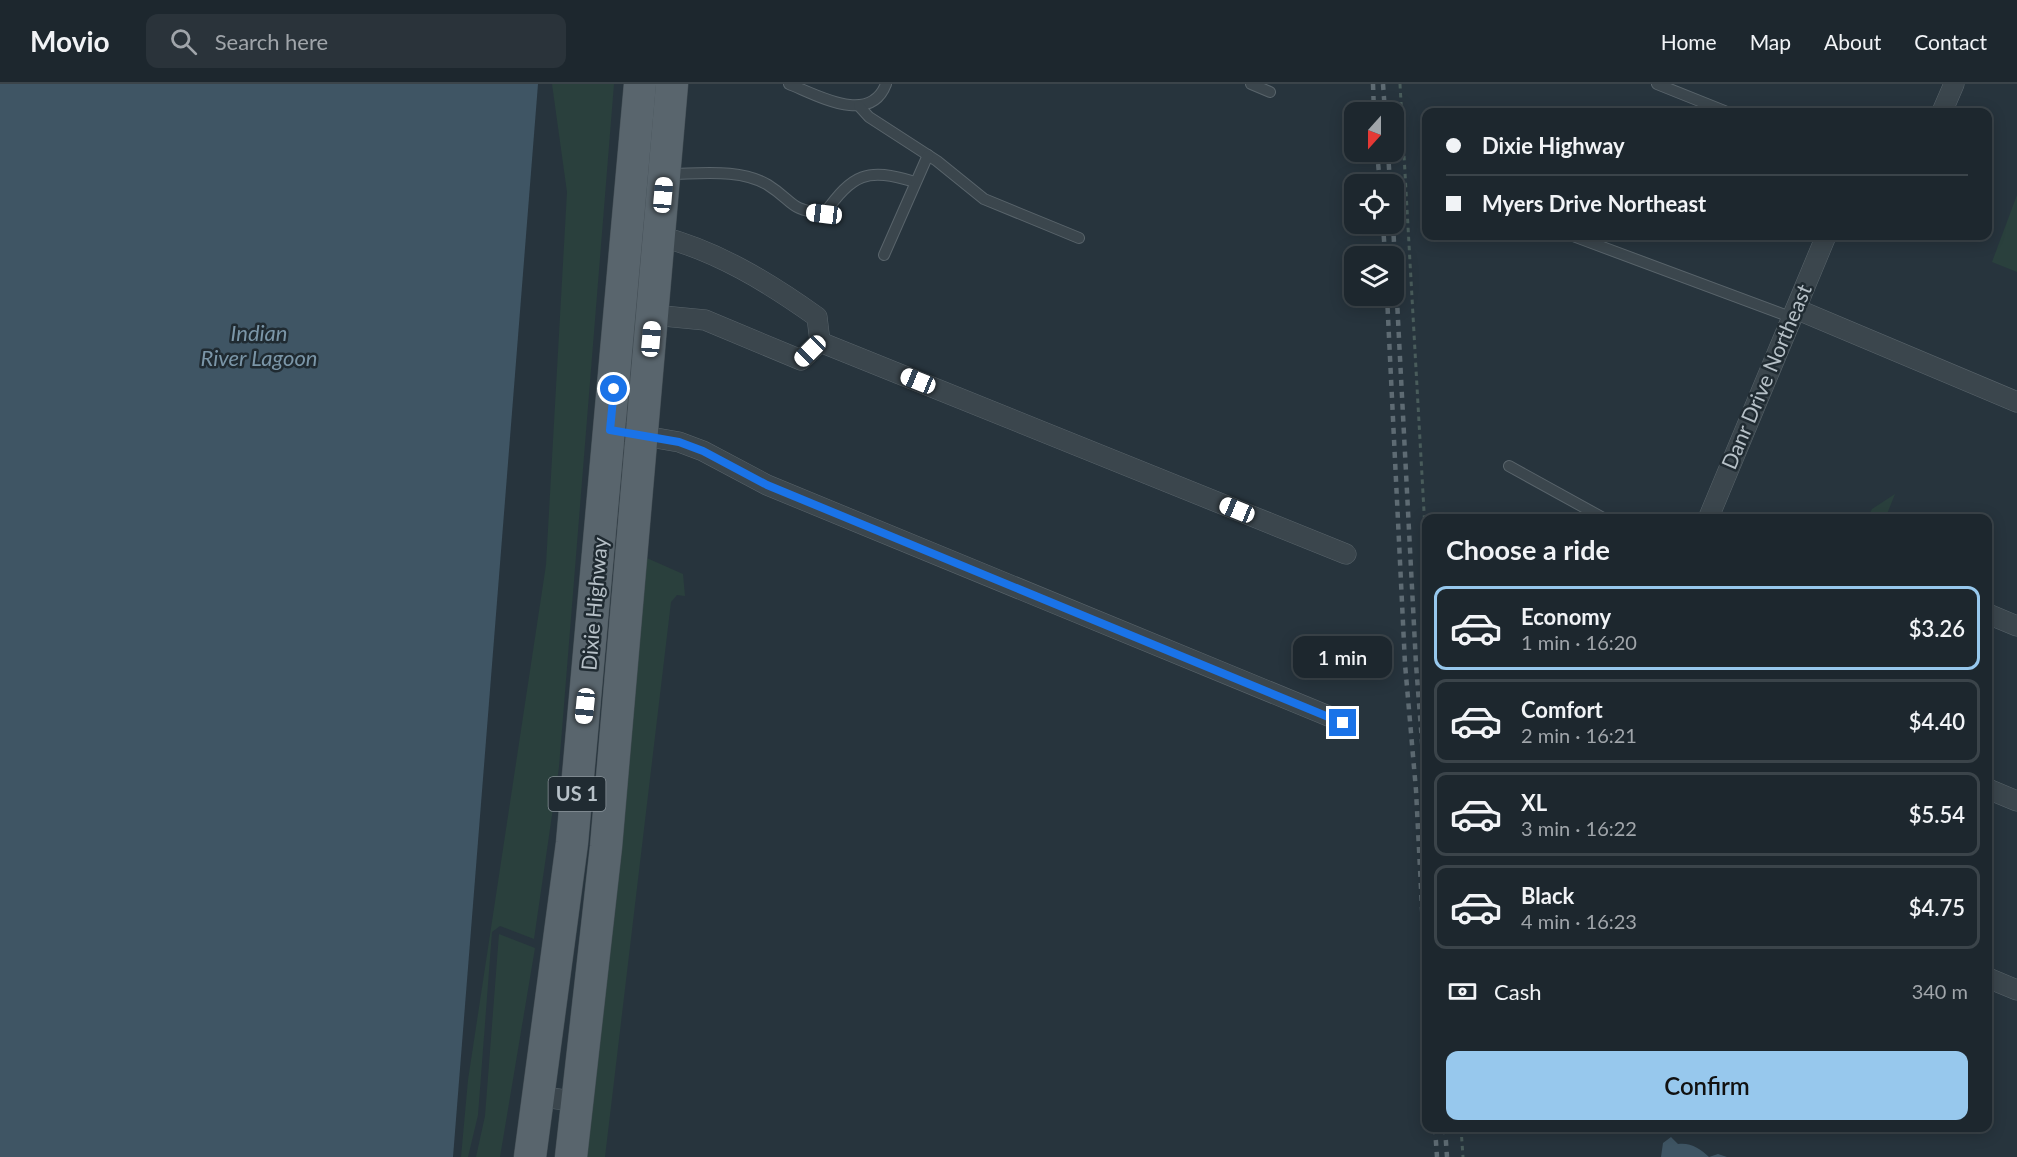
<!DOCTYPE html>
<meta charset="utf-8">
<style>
body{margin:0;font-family:Lato,sans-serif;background:#2a333a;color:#f1f3f6;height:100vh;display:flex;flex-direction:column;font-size:22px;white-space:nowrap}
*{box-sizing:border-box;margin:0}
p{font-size:20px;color:#a0a5aa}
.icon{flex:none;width:33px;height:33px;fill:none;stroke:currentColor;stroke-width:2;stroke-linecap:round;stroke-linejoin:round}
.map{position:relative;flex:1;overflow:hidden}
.side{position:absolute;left:1422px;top:430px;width:570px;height:618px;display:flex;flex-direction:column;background:#1d272e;border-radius:12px;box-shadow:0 3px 15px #0003,0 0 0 2px #3b444a}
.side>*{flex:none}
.hud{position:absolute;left:1422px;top:24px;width:570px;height:132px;border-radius:12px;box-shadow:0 3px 15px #0003,0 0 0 2px #3b444a;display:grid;align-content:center;height:132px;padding:0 24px;background:#1d272e}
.needle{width:39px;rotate:201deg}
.tools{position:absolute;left:1344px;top:18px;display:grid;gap:12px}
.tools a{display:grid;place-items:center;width:60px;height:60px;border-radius:12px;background:#1d272e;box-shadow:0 3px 15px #0003,0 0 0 2px #3b444a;font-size:30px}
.end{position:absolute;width:27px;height:27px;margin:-14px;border:8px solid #1a73e8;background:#fff;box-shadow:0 0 0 3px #fff}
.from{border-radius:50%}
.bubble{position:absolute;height:42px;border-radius:12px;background:#1d272e;box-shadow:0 3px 15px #0003,0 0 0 2px #3b444a;font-size:20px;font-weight:600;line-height:42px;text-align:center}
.car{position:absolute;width:18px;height:36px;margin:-18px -9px;border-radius:8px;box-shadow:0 0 4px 2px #0007;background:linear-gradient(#fff 24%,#345 0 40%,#fff 0 76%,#345 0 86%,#fff 0)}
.hud b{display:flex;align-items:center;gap:21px;height:57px;font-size:22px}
.hud b+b{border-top:2px solid #3b444a}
.hud i{width:15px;height:15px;background:#f1f3f6}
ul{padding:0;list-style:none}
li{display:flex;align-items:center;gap:18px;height:84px;margin:0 12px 9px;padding:0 12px;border:3px solid #3b444a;border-radius:12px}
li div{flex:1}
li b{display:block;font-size:22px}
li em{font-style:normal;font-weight:600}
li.active{border-color:#97c8ed}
li>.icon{width:54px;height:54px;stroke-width:1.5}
h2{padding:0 24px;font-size:27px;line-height:72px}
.pay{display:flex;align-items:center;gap:15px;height:66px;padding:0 24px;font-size:22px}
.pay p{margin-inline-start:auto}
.button{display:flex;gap:12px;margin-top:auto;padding:12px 24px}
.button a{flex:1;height:69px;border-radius:12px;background:#97c8ed;color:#111;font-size:24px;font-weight:600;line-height:69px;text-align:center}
header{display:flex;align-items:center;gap:36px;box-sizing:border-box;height:84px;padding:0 30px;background:#1d272e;border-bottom:2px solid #3b444a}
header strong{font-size:28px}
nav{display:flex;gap:33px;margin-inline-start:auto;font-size:21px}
.search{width:420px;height:54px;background:#2a333a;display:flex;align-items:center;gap:15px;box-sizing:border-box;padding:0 21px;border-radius:12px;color:#a0a5aa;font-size:22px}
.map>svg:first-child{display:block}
.green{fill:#2a403d}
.water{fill:#3f5564}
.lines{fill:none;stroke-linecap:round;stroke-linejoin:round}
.lane-casing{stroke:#59646b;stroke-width:12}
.street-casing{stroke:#59646b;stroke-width:21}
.primary-casing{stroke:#444f56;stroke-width:33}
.path{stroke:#495c5b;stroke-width:3;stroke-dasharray:4.5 4.5;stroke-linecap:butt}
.lane{stroke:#3b464d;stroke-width:10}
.street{stroke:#3b464d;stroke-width:20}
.primary{stroke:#59656d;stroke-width:32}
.rail{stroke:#5e6b73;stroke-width:4.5;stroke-dasharray:6 6;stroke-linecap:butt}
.route{stroke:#1a73e8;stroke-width:8}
.labels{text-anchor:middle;stroke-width:5;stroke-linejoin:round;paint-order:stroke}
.shield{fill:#202b32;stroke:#8a949b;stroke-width:1.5}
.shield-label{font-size:20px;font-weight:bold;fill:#b7c1c8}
.street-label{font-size:21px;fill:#b7c1c8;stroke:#202b32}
.water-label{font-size:22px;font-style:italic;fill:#7b96a8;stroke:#202b32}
</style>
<header>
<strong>Movio</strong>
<div class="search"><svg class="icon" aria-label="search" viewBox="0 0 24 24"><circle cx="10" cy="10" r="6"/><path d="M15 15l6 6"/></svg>Search here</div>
<nav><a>Home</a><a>Map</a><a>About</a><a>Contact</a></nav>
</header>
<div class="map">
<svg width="2017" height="1073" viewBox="0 0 2017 1073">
<rect width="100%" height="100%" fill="#27343d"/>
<g class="green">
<polygon points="552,0 614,0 559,683 534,855 500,842 492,848 478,1031 468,1073 461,1073 468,996 546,481 567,108"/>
<polygon points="2017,111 2017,188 1992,178"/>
<polygon points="1895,410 1885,435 1867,435 1872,425"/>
<polygon points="640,471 683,490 685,512 677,511 671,518 605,1073 580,1073"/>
<polygon points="499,850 535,864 500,1073 476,1073 485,1032"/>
</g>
<g class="water">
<polygon points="0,0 538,0 453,1073 0,1073"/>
<path d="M1671,1053l7,7c12,-2 23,5 31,13l9,-3 9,3h-66l2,-14z"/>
</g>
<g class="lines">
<g class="lane-casing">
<g id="lane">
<path d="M789,0c28,11 81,42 97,0"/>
<polyline points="1251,0 1270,8"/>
<polyline points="1657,0 1727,28"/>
<polyline points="859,22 869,33 937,77 984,115 1079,154"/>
<path d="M668,90c31,0 72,-6 100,11 27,17 19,24 56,29 29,-40 42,-47 91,-32"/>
<polyline points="1573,152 1793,234"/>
<polyline points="884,171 928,71"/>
<polyline points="1509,382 1605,435"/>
</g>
</g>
<g class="street-casing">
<g id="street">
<polyline points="1942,28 1954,0"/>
<path d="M659,152c58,15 109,46 158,81l3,25"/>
<polyline points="1796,225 2017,318"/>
<polyline points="653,231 705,236 801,276 820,258 1346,470"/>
<polyline points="610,346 679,358 703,367 767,401 1343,638"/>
<polyline points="1708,435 1826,152"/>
<polyline points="1988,530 2017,542"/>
<polyline points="1988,705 2017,717"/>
<polyline points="1988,894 2017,906"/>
<polyline points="537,1012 579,1018"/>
</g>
</g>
<g class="primary-casing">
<g id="primary">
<polyline points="530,1073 572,759 640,0"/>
<polyline points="571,1073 606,763 672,0"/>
</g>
</g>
<g class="path">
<polyline points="1400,0 1426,463"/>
<polyline points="1461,1044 1463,1073"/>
</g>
<use href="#lane" class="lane"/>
<use href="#street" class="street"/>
<use href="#primary" class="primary"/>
<g class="rail">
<polyline points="1373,0 1374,28"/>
<polyline points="1383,0 1385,28"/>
<polyline points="1377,68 1380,100"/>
<polyline points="1388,68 1390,100"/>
<polyline points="1383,140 1385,172"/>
<polyline points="1393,140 1416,580 1426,710"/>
<polyline points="1387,212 1405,580 1416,706 1426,902"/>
<polyline points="1435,1044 1437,1073"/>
<polyline points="1445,1044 1447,1073"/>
</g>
</g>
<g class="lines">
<polyline class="route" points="614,305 610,346 679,358 703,367 767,401 1343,639"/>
</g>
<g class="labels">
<rect class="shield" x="548.5" y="693" width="57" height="34" rx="4.5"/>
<g class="shield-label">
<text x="577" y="717">US 1</text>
</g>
<g class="street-label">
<text transform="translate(1767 293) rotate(-67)" y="7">Danr Drive Northeast</text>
<text transform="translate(595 520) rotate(-85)" y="7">Dixie Highway</text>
</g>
<g class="water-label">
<text x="259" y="257">Indian<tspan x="259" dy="25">River Lagoon</tspan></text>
</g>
</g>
</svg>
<div class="tools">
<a><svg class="needle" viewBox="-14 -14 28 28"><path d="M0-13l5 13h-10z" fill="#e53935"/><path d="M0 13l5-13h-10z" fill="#a0a5aa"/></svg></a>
<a><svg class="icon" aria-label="locate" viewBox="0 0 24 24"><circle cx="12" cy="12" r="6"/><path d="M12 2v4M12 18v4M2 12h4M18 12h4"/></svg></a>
<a><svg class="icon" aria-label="layers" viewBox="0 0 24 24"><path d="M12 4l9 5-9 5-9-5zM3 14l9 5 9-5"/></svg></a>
</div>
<i class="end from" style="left:614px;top:305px"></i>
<i class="end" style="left:1343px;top:639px"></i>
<div class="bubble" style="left:1293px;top:552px;width:99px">1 min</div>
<i class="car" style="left:663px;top:111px;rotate:5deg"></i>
<i class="car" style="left:824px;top:130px;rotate:277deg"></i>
<i class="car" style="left:651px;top:255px;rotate:5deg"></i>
<i class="car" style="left:810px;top:267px;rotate:225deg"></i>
<i class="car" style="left:918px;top:297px;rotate:292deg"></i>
<i class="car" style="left:1237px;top:426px;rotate:292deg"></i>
<i class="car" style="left:585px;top:622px;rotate:186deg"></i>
<div class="hud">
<b><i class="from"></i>Dixie Highway</b>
<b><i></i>Myers Drive Northeast</b>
</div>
<section class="side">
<h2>Choose a ride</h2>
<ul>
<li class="active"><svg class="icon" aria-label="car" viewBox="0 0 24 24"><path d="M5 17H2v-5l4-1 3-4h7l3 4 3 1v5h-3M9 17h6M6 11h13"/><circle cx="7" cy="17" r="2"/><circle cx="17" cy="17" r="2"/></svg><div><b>Economy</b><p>1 min · 16:20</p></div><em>$3.26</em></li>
<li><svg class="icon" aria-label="car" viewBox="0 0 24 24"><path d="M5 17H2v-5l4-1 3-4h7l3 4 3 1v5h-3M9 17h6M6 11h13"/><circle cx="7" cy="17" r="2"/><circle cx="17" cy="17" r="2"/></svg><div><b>Comfort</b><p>2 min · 16:21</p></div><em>$4.40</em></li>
<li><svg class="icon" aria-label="car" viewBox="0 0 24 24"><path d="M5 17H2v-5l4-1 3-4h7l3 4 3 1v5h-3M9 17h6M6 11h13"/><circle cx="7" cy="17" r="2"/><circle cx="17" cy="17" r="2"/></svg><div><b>XL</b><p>3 min · 16:22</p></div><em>$5.54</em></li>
<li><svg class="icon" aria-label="car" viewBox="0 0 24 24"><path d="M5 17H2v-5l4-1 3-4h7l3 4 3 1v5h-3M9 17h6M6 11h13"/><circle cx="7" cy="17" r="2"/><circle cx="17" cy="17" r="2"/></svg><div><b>Black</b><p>4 min · 16:23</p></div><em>$4.75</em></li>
</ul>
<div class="pay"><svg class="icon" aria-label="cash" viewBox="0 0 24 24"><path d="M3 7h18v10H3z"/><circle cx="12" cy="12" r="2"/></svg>Cash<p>340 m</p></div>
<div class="button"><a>Confirm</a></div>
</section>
</div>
